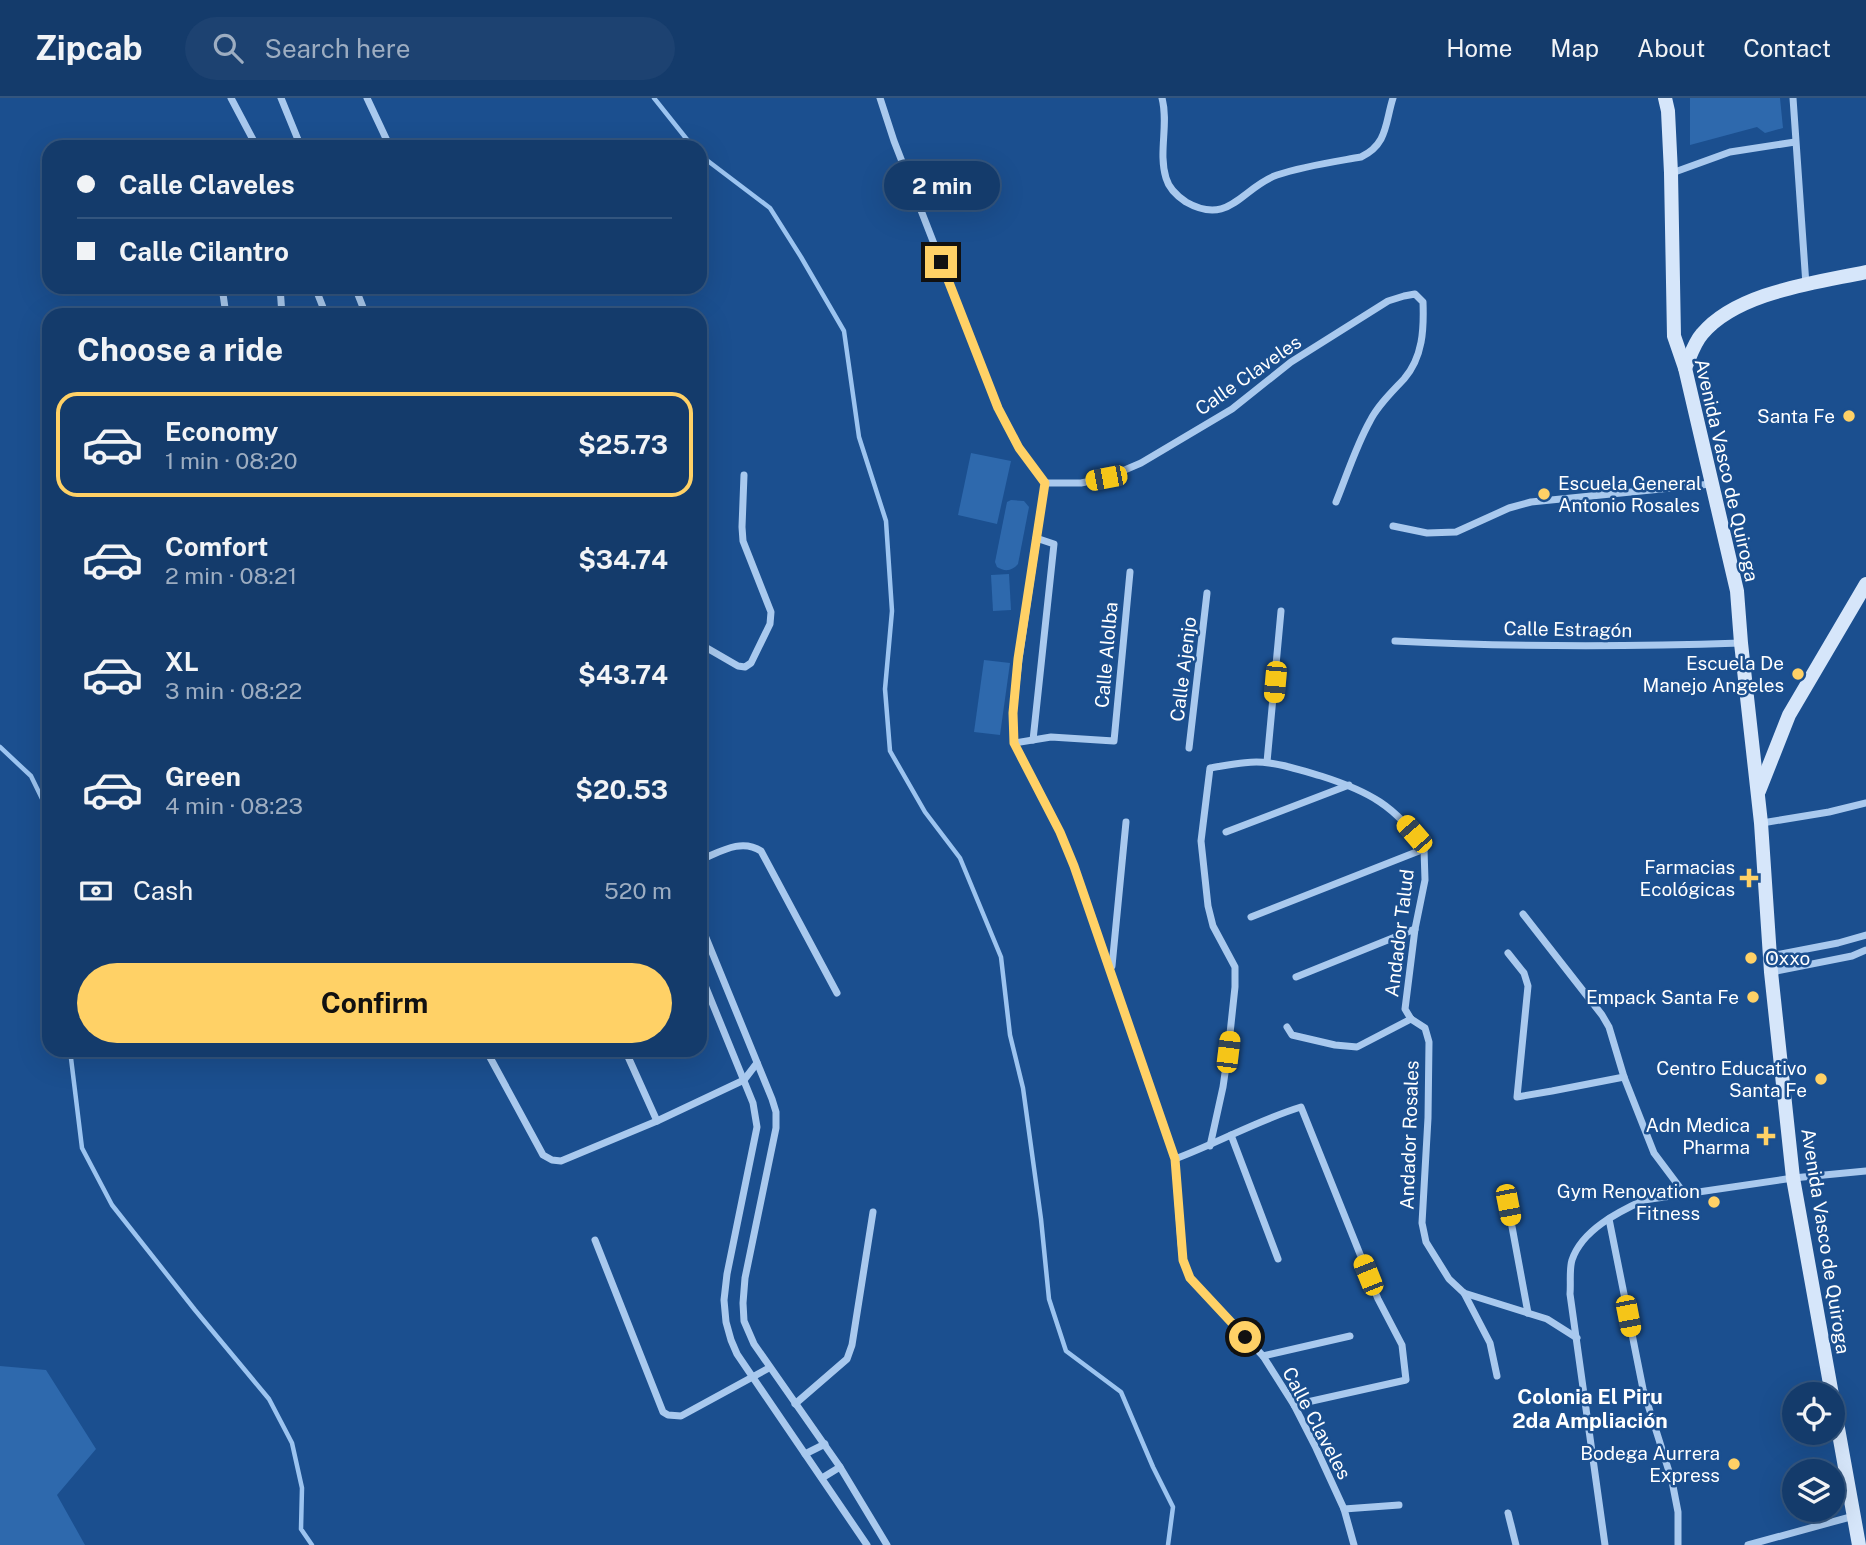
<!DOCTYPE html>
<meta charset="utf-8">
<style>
body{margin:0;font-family:"Public Sans",sans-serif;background:#1d4271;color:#f1f3f6;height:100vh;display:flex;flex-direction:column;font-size:26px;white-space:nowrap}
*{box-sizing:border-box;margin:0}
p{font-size:23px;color:#9dadc1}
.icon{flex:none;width:38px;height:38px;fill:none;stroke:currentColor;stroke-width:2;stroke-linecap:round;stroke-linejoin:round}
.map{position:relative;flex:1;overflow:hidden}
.details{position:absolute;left:42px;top:210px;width:665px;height:749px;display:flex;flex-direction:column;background:#143b6b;border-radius:21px;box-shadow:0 7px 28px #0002,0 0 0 2px #33557e}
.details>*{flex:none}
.top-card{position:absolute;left:42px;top:42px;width:665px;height:154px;border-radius:21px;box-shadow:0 7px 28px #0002,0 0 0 2px #33557e;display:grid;align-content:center;height:154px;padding:0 35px;background:#143b6b}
.controls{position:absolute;left:1782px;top:1284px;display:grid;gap:14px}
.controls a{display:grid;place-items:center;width:63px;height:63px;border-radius:50%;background:#143b6b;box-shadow:0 7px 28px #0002,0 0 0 2px #33557e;font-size:35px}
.end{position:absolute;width:32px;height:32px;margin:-16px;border:9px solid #ffd166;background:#111;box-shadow:0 0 0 4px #111}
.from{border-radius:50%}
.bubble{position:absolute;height:49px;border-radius:24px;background:#143b6b;box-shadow:0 7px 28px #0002,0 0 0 2px #33557e;font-size:23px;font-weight:700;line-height:49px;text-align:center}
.car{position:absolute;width:21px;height:42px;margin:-21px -10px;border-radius:9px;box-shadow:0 0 5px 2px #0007;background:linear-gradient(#f5c518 24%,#345 0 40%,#f5c518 0 76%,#345 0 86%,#f5c518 0)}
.top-card b{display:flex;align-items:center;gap:24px;height:66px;font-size:26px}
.top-card b+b{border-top:2px solid #33557e}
.top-card i{width:18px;height:18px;background:#f1f3f6}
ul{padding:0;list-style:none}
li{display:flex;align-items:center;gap:21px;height:105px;margin:0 14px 10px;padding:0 21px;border:4px solid transparent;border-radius:21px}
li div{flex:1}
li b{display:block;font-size:26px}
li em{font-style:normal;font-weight:700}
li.current{border-color:#ffd166}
li>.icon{width:63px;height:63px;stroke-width:1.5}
h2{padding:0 35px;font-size:32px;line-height:84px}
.pay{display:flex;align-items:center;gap:18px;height:77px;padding:0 35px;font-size:26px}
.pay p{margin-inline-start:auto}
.action{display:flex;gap:14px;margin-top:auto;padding:14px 35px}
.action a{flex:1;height:80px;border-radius:42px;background:#ffd166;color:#111;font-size:28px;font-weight:700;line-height:80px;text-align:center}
header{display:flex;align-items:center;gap:42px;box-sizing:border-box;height:98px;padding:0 35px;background:#143b6b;border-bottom:2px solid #33557e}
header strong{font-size:33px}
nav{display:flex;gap:38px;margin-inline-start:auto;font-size:24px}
.search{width:490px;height:63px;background:#1d4271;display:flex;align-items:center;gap:18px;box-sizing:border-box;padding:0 24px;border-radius:38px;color:#9dadc1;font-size:26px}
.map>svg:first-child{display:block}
.green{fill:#2e69ad}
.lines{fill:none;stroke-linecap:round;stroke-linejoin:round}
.stream{stroke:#9cc4f0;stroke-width:4.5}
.street{stroke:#a9c9ee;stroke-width:7}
.secondary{stroke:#d6e6fa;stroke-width:14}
.route{stroke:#ffd166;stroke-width:9}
.poi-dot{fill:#ffd166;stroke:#1b4f8f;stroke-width:2.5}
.labels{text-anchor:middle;stroke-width:5;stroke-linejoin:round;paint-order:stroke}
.street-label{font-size:19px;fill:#fff;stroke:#1b4f8f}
.poi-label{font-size:19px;fill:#fff;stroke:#1b4f8f;text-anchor:end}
.neighbourhood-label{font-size:21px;font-weight:bold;fill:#fff;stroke:#1b4f8f}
</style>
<header>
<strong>Zipcab</strong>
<div class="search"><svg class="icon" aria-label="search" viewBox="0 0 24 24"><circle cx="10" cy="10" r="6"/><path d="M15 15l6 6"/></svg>Search here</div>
<nav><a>Home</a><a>Map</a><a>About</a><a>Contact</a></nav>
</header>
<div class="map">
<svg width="1866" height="1447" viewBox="0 0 1866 1447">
<rect width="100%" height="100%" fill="#1b4f8f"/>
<g class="green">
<polygon points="1690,0 1780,0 1783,30 1765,35 1757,29 1690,47"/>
<polygon points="971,355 1011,363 997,426 958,417"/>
<path d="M1011,402l13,1 5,6 -11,57c-6,7 -13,8 -21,3l-2,-5 12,-60z"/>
<polygon points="1009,476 1011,512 993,513 991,477"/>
<polygon points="984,562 1010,565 1000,637 974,634"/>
<polygon points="0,1268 46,1272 96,1351 57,1397 85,1447 0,1447"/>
</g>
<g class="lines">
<g class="stream">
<polyline points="654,0 693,49"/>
<polyline points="700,57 770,110 801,159 844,233 859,339 886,423 892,513 885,591 890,653 925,714 960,760 1001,859 1010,937 1023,990 1041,1121 1049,1201 1066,1253 1121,1294 1153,1369 1173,1409 1168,1447"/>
<polyline points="0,649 31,678 49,715"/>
<polyline points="70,952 82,1050 112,1107 195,1212 269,1301 292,1345 302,1390 301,1431 312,1447"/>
</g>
<g class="street">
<polyline points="231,0 257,49"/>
<polyline points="281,0 301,49"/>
<polyline points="367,0 390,49"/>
<polyline points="880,0 894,43 998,310 1019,350 1045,385"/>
<path d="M1162,0c7,26 -4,54 4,80 3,11 11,18 20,24 44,25 56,-15 91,-27 27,-9 56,-13 84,-18 27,-13 24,-34 32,-59"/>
<polyline points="1793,0 1806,187"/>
<polyline points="1672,75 1730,54 1795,44"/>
<polyline points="222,189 226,217"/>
<polyline points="280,189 282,217"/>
<polyline points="315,189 326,217"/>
<polyline points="355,189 366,217"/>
<polyline points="1045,385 1019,561 1013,615 1014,645 1060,734 1074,768 1175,1061 1181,1145 1183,1162 1190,1180 1263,1258 1294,1307 1316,1350 1344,1411 1354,1447"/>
<path d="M1045,385h36l25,-5 35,-15 91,-54 59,-47 97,-61 16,-5 11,-2 8,8c1,27 0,55 -19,77 -12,13 -26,26 -34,42 -14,25 -23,54 -34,81"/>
<polyline points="1393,428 1427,435 1456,434 1509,410 1531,404 1711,386"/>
<path d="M1395,543c115,6 231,6 346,2"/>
<polyline points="700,546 738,568 745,569 751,565 770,526 771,514 743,443 742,429 744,377"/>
<polyline points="1033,642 1054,446 1036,440"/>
<polyline points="1014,645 1051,639 1114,643 1130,474"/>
<polyline points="1189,650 1207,495"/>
<polyline points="1267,664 1281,513"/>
<polyline points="1762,725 1829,714 1866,705"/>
<polyline points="1226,734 1349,687"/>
<path d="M700,762c20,-8 41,-22 61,-9l76,142"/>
<polyline points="1523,816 1602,917 1609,929 1624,979 1654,1055 1684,1095"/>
<polyline points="1251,819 1424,751"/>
<polyline points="700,825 772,1001 776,1014 776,1030 745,1180 743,1205 744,1223 754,1246 840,1369 887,1447"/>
<polyline points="1508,855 1524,875 1528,888 1517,999 1552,993 1624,979"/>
<polyline points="1770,858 1838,845 1866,837"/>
<polyline points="1112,868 1126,724"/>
<polyline points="1772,874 1852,858 1866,852"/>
<polyline points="700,875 753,1005 757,1029 727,1176 724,1202 726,1224 731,1242 737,1256 867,1447"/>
<polyline points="1296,879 1415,831"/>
<polyline points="1411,921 1425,930 1429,944 1428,1020 1422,1125 1426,1144 1449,1181 1464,1195 1547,1221 1577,1240"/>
<polyline points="1411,921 1405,911 1415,831 1425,782 1424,751"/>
<polyline points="1287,929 1292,937 1335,947 1357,949 1411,921"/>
<polyline points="486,952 543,1057 552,1062 561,1063 657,1023 744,982 757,965"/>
<polyline points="625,952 657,1023"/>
<polyline points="1231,1037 1278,1161"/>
<path d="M1210,1048l13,-59 5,-35 7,-65v-20l-22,-41 -5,-20 -7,-65 9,-73c19,-3 40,-8 59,-5 17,2 35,8 52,13 47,15 76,30 103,73"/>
<path d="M1175,1061c43,-16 83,-39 126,-52l77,192 24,46 4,35 -112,25"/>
<polyline points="1508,1107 1528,1215"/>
<polyline points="1609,1121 1643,1291 1672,1383 1678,1414 1678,1447"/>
<polyline points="595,1142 663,1314 668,1317 681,1318 769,1270"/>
<polyline points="1464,1195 1490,1245 1497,1278"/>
<polyline points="1263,1258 1350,1238"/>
<polyline points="795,1306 847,1261 852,1247 873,1114"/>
<polyline points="805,1356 825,1346"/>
<polyline points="822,1380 840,1369"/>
<polyline points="1344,1411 1399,1407"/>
<polyline points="1508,1415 1516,1447"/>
<path d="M1605,1447l-35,-251c1,-10 -1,-24 2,-34 10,-30 46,-48 72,-60l149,-22 73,-7"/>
<polyline points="1748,1447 1854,1418"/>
</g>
<g class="secondary">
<polyline points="1665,0 1668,13 1671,75 1674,238 1685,270 1737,493 1741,545 1761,725 1771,874 1793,1080 1859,1447"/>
<path d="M1685,270c5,-11 9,-25 17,-34 35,-42 113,-51 164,-62"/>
<polyline points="1759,693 1789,617 1866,486"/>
</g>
</g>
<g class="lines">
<polyline class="route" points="941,164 998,310 1019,350 1045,385 1018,561 1013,615 1014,645 1060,734 1074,768 1175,1061 1183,1162 1190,1180 1245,1239"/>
</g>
<g class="poi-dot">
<circle cx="1849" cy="318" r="7"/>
<circle cx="1544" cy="396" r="7"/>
<circle cx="1798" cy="576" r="7"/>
<path d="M1745.5 769.5h7v7h7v7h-7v7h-7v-7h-7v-7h7z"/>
<circle cx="1751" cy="860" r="7"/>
<circle cx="1753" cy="899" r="7"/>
<circle cx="1821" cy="981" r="7"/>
<path d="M1762.5 1027.5h7v7h7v7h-7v7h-7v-7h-7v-7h7z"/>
<circle cx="1714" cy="1104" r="7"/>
<circle cx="1734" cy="1366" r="7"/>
</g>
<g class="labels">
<g class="street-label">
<text transform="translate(1248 277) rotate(-35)" y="7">Calle Claveles</text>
<text transform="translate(1727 372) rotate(77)" y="7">Avenida Vasco de Quiroga</text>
<text transform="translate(1568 531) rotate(1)" y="7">Calle Estragón</text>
<text transform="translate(1106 557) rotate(-85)" y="7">Calle Alolba</text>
<text transform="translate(1183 571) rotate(-83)" y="7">Calle Ajenjo</text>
<text transform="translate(1399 835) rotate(-83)" y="7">Andador Talud</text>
<text transform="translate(1409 1037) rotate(-88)" y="7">Andador Rosales</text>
<text transform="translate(1826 1143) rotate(81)" y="7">Avenida Vasco de Quiroga</text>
<text transform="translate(1317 1325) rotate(62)" y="7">Calle Claveles</text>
</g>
<g class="poi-label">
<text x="1835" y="325">Santa Fe</text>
<text x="1558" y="392" text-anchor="start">Escuela General<tspan x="1558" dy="22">Antonio Rosales</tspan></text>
<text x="1784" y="572">Escuela De<tspan x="1784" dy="22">Manejo Angeles</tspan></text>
<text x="1735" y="776">Farmacias<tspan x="1735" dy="22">Ecológicas</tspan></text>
<text x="1765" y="867" text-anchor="start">Oxxo</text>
<text x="1739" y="906">Empack Santa Fe</text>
<text x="1807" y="977">Centro Educativo<tspan x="1807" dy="22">Santa Fe</tspan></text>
<text x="1750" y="1034">Adn Medica<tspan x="1750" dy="22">Pharma</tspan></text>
<text x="1700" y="1100">Gym Renovation<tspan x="1700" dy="22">Fitness</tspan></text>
<text x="1720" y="1362">Bodega Aurrera<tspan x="1720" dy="22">Express</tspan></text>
</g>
<g class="neighbourhood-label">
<text x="1590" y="1306">Colonia El Piru<tspan x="1590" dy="24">2da Ampliación</tspan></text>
</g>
</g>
</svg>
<div class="controls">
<a><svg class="icon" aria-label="locate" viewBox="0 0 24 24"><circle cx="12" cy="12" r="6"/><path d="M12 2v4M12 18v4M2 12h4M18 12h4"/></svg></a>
<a><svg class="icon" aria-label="layers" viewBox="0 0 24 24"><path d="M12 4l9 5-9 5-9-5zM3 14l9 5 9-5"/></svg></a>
</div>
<i class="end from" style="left:1245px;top:1239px"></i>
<i class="end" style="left:941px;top:164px"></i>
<div class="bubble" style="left:884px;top:63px;width:116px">2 min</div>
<i class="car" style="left:1106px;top:380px;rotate:259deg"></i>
<i class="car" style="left:1275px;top:584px;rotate:185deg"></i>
<i class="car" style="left:1414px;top:736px;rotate:319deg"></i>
<i class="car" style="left:1228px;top:954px;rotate:7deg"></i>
<i class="car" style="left:1508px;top:1107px;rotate:169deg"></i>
<i class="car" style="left:1368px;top:1177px;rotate:338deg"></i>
<i class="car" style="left:1628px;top:1218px;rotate:169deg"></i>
<div class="top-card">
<b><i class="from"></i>Calle Claveles</b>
<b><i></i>Calle Cilantro</b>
</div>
<section class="details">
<h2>Choose a ride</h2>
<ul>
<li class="current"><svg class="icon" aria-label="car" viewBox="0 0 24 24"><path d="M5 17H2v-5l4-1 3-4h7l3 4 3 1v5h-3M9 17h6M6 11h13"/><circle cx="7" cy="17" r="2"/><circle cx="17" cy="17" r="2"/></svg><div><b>Economy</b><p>1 min · 08:20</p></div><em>$25.73</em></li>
<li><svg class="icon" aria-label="car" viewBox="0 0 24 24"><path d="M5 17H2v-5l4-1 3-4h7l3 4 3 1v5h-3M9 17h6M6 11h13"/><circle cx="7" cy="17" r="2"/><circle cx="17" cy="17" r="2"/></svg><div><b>Comfort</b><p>2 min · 08:21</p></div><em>$34.74</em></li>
<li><svg class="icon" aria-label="car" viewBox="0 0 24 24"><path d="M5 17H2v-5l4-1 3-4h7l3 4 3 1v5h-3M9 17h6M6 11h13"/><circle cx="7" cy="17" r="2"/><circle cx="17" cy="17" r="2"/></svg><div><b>XL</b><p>3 min · 08:22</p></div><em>$43.74</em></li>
<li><svg class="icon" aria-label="car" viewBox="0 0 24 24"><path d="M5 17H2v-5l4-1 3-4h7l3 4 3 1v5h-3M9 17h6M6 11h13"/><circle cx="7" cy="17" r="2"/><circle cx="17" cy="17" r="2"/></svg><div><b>Green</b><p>4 min · 08:23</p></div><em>$20.53</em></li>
</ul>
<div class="pay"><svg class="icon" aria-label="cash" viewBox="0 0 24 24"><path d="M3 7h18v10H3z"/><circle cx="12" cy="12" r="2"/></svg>Cash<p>520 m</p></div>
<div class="action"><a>Confirm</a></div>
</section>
</div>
